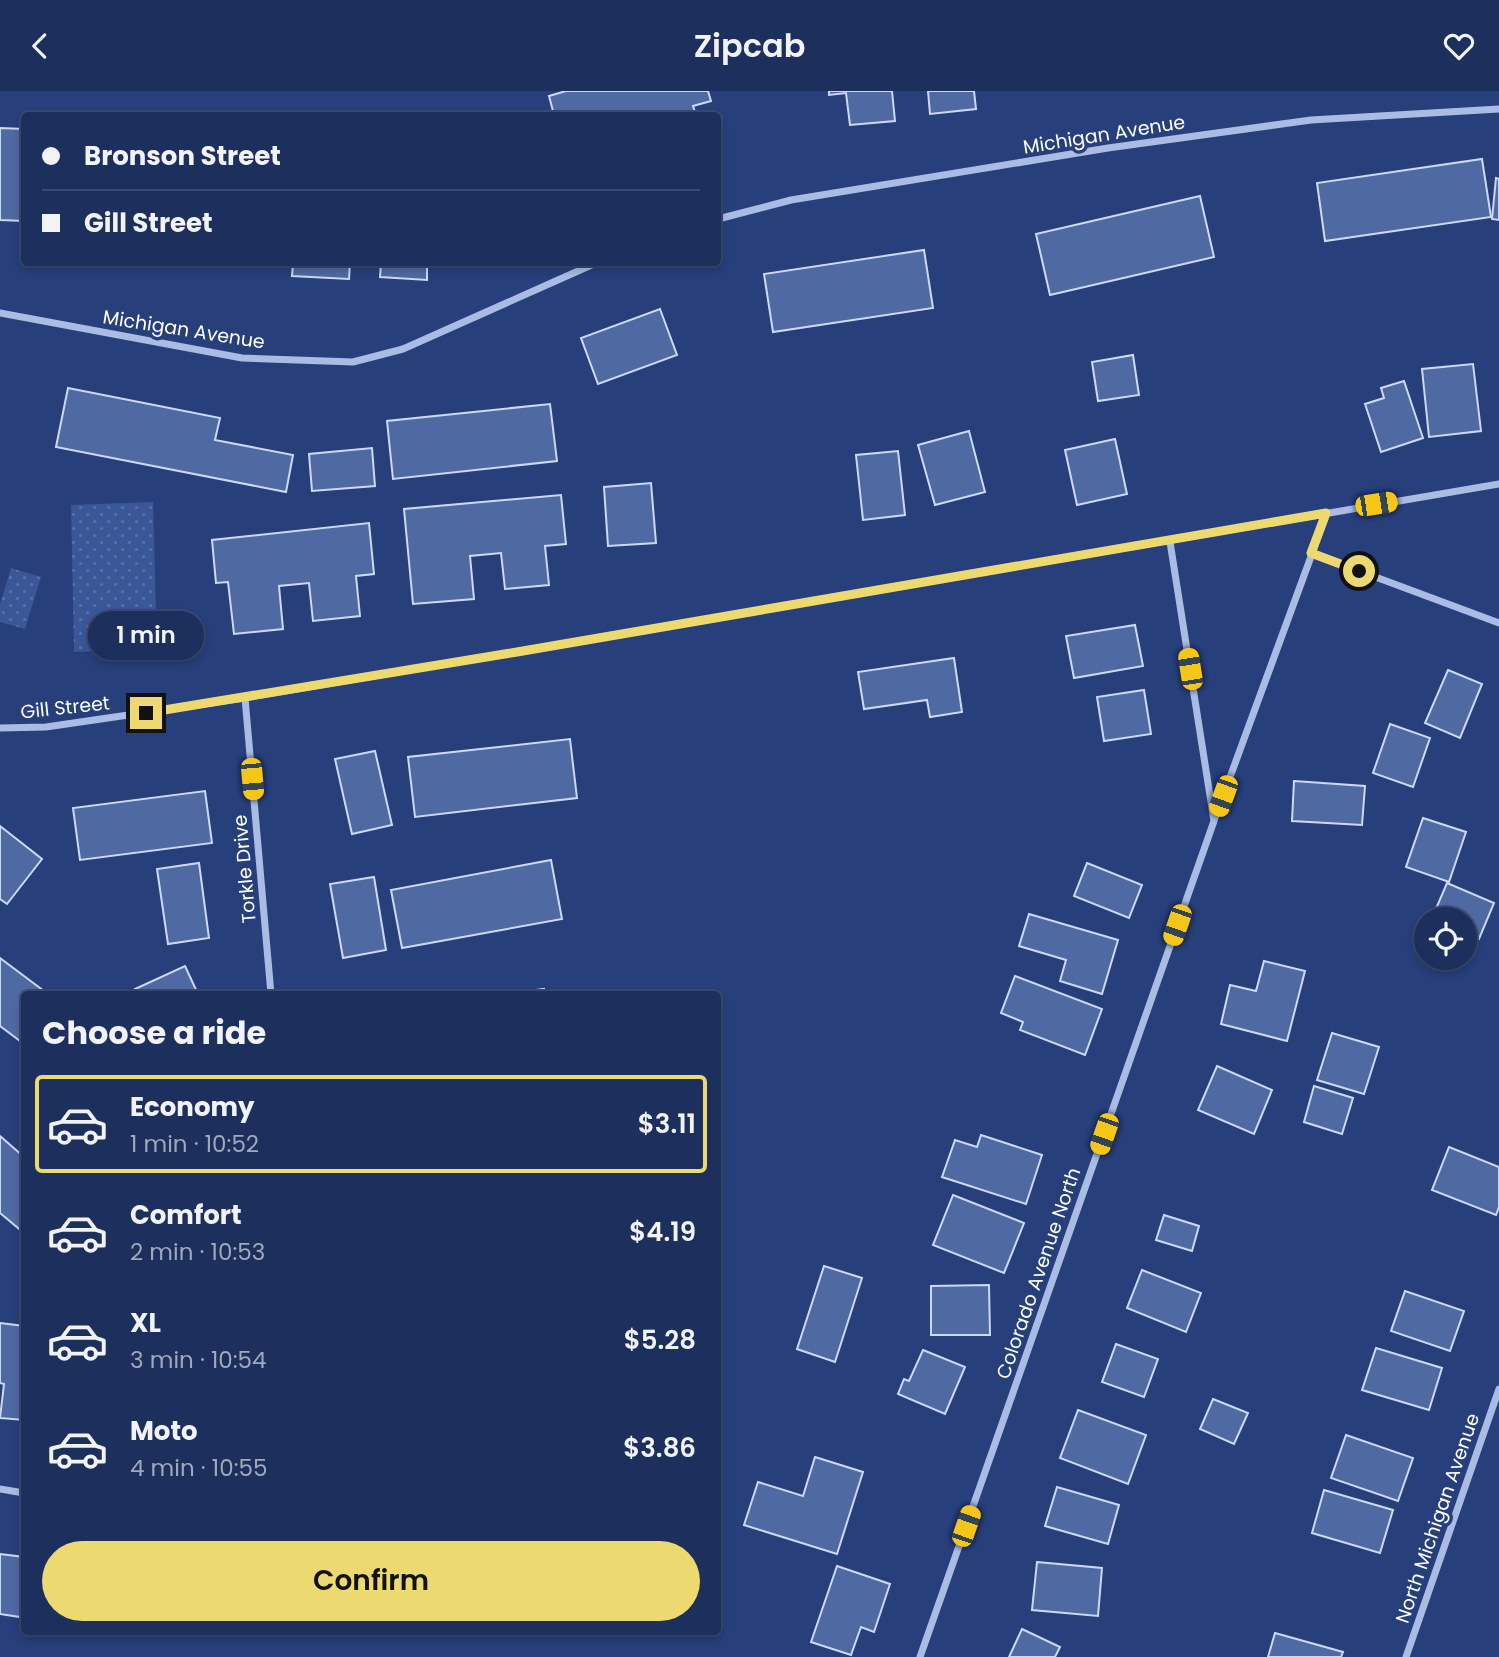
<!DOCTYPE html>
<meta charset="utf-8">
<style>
body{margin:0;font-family:Poppins,sans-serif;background:#253762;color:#f1f3f6;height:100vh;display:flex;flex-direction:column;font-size:26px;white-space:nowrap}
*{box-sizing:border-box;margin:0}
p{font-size:23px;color:#a0a9bb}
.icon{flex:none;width:38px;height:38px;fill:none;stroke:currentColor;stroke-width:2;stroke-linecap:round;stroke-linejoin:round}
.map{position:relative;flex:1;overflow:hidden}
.panel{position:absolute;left:21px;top:900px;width:700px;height:644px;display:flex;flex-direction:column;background:#1d2f5c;border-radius:7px;box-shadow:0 4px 10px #0003,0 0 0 2px #3b4a72}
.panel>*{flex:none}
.guide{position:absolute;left:21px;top:21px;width:700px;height:154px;border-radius:7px;box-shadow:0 4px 10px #0003,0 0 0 2px #3b4a72;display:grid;align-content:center;height:154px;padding:0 21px;background:#1d2f5c}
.tools{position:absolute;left:1414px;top:816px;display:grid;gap:14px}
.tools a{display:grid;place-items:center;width:63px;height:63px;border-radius:50%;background:#1d2f5c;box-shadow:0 4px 10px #0003,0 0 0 2px #3b4a72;font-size:35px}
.end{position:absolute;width:32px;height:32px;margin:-16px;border:9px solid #ecda70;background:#111;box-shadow:0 0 0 4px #111}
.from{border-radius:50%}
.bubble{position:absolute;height:49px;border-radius:24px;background:#1d2f5c;box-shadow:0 4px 10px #0003,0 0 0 2px #3b4a72;font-size:23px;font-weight:600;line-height:49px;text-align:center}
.car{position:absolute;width:21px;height:42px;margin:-21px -10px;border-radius:9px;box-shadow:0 0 5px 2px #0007;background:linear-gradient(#f5c518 24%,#345 0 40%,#f5c518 0 76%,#345 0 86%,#f5c518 0)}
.guide b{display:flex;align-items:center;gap:24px;height:66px;font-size:26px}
.guide b+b{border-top:2px solid #3b4a72}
.guide i{width:18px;height:18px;background:#f1f3f6}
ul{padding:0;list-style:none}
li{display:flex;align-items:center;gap:21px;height:98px;margin:0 14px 10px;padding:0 7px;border:4px solid transparent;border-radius:7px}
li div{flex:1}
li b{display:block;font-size:26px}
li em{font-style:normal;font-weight:600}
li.on{border-color:#ecda70}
li>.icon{width:63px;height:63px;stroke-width:1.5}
h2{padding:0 21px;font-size:32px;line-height:84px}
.action{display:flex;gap:14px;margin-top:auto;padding:14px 21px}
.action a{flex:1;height:80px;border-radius:42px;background:#ecda70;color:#111;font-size:28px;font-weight:600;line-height:80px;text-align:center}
header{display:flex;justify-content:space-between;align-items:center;height:91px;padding:0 21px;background:#1d2f5c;font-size:32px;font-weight:600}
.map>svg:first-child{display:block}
.park{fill:url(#park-dots)}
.building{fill:#4f69a3;stroke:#cdd9f3;stroke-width:2}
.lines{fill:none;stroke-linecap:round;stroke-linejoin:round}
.minor{stroke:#aabce4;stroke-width:7}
.route{stroke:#ecda70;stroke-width:9}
.labels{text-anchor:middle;stroke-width:7;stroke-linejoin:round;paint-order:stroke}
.street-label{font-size:19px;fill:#fff;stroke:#273f7b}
</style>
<header><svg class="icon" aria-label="back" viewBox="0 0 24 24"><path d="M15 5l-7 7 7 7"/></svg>Zipcab<svg class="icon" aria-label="heart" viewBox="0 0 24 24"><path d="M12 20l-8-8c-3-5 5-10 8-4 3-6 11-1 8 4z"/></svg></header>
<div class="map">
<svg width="1499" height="1566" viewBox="0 0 1499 1566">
<defs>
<pattern id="park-dots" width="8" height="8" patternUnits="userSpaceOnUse" patternTransform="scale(1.75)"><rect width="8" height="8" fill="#3a5798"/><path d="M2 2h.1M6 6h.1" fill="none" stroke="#5870a7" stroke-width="1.8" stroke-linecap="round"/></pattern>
</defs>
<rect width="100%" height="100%" fill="#273f7b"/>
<g class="park">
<polygon points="153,411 157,558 74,561 71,414"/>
<polygon points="11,477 41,486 25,538 0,531 0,513"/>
</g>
<g class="building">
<polygon points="566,0 708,0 711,10 693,15 696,24 554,24 549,5"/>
<polygon points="829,0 892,0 895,30 850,34 846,2 829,4"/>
<polygon points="928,0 974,0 976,18 930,23"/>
<polygon points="0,37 24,38 24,130 0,129"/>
<polygon points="1482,68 1491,126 1325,150 1317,92"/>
<polygon points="1496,87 1499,88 1499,129 1492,128"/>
<polygon points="1200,105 1214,166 1050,204 1036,143"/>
<polygon points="924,159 933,217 773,241 764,183"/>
<polygon points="293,172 350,172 349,188 292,185"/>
<polygon points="381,172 427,172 427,189 380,186"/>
<polygon points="660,218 677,264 598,293 581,247"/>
<polygon points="1133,264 1139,304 1098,310 1092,271"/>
<polygon points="1473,273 1481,340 1429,346 1422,278"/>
<polygon points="1404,290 1423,347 1381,361 1365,313 1384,307 1381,297"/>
<polygon points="68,297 220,327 215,349 293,364 286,401 56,356"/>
<polygon points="550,313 557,370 393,388 387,330"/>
<polygon points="969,340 985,401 935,414 918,354"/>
<polygon points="1115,348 1127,403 1077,414 1065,359"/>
<polygon points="372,357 375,395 312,400 309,363"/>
<polygon points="898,360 905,424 863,429 856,364"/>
<polygon points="651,392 656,452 608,455 604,396"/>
<polygon points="561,404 566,453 545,455 549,494 505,498 501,462 470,465 474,508 413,513 404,418"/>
<polygon points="369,432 374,483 356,485 360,525 313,530 309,492 279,495 283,538 234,543 228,491 216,492 212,449"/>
<polygon points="1135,534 1143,575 1074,587 1066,545"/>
<polygon points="954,567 962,621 930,626 927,609 864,618 858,581"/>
<polygon points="1448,579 1482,593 1460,647 1425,632"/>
<polygon points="1144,599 1151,643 1104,650 1097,606"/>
<polygon points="1390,633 1430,647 1413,696 1373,682"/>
<polygon points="570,648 577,707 415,726 408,666"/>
<polygon points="375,660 392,734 352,743 335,668"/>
<polygon points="1294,690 1365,695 1362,734 1292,730"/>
<polygon points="205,700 212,752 80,769 73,717"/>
<polygon points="1423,727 1466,741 1449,791 1406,776"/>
<polygon points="0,735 42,768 7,813 0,808"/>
<polygon points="551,769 562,828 402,857 391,799"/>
<polygon points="199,772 209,847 168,853 157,778"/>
<polygon points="1087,772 1142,794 1129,827 1074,805"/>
<polygon points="374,786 386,859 343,867 330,793"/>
<polygon points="1447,792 1494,812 1479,848 1465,841 1465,828 1432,827"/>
<polygon points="1029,823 1118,849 1102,903 1060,890 1066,869 1019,855"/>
<polygon points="0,867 48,903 24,903 24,953 0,935"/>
<polygon points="1264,870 1305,880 1287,950 1221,933 1230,894 1256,900"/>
<polygon points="185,875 198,903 138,903 135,898"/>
<polygon points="1015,885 1102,918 1085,964 1020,939 1023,931 1001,922"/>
<polygon points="544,898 544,903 506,903"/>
<polygon points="1332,942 1379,956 1364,1003 1317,989"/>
<polygon points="1217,975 1272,999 1254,1043 1198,1019"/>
<polygon points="1314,995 1353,1007 1342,1043 1304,1031"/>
<polygon points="981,1044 1042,1064 1026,1113 942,1086 955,1049 977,1056"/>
<polygon points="0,1045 24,1066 24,1142 0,1122"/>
<polygon points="1449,1056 1499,1076 1499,1116 1496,1124 1432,1099"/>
<polygon points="953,1104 1024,1132 1004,1182 933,1154"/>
<polygon points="1164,1124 1199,1135 1192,1160 1156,1149"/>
<polygon points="824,1175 862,1187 835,1271 797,1258"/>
<polygon points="1142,1179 1201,1202 1186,1241 1127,1217"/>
<polygon points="989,1194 990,1244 931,1244 931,1195"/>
<polygon points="1405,1200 1464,1220 1450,1260 1391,1240"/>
<polygon points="0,1232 24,1235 24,1329 0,1327 4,1293 0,1292"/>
<polygon points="1116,1253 1158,1268 1144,1306 1102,1291"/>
<polygon points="1376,1257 1442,1277 1429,1319 1362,1299"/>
<polygon points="923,1259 965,1276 945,1323 898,1303 904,1288 909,1290"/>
<polygon points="1213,1308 1248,1322 1234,1353 1200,1338"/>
<polygon points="1078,1319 1146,1344 1128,1393 1060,1367"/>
<polygon points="1346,1344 1413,1367 1398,1410 1331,1387"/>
<polygon points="815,1366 863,1381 837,1463 744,1434 758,1391 803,1405"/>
<polygon points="1057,1396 1119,1414 1108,1453 1045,1435"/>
<polygon points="1324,1399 1393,1419 1380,1462 1312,1442"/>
<polygon points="0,1463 24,1466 20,1526 0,1523"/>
<polygon points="1037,1471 1102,1477 1098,1525 1032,1519"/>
<polygon points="837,1475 890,1493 874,1541 861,1536 851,1564 811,1551"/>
<polygon points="1022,1538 1060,1556 1055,1566 1009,1566"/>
<polygon points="1275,1542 1343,1561 1341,1566 1268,1566"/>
</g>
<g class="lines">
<g class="minor">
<polyline points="718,128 791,109 1108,57 1311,29 1499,18"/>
<polyline points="0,222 242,267 353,271 403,258 596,172"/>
<polyline points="1311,462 1499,532"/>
<polyline points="245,607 271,903"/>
<polyline points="0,637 46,636 245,607 1499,393"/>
<polyline points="1215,727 1327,422"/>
<polyline points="0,1398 24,1402"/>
<polyline points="920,1566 1214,730 1170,451"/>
<polyline points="1406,1566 1499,1298"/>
</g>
</g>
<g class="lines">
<polyline class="route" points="146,622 517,561 1326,422 1311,462 1359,480"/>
</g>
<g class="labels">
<g class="street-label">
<text transform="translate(1104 43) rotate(-9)" y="7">Michigan Avenue</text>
<text transform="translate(184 238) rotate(9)" y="7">Michigan Avenue</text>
<text transform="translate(65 616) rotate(-6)" y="7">Gill Street</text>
<text transform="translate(244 778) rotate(-95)" y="7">Torkle Drive</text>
<text transform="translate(1038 1182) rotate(-71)" y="7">Colorado Avenue North</text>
<text transform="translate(1437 1427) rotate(-71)" y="7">North Michigan Avenue</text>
</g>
</g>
</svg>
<div class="tools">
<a><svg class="icon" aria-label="locate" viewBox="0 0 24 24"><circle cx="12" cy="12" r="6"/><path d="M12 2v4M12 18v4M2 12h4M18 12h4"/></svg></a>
</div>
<i class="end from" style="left:1359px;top:480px"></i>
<i class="end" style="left:146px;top:622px"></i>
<div class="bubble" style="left:88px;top:520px;width:116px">1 min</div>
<i class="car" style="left:1376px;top:413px;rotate:81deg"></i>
<i class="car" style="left:1190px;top:578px;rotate:351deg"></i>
<i class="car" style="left:252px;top:688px;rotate:175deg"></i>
<i class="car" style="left:1223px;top:705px;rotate:200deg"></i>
<i class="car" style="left:1177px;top:834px;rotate:199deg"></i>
<i class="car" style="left:1104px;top:1043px;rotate:199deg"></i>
<i class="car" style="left:966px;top:1435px;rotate:19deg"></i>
<div class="guide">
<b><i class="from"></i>Bronson Street</b>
<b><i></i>Gill Street</b>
</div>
<section class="panel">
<h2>Choose a ride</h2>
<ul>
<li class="on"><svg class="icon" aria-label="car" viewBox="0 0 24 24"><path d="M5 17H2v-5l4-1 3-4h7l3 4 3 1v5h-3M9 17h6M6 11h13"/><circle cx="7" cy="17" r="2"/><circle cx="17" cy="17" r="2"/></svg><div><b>Economy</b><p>1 min · 10:52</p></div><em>$3.11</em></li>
<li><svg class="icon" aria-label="car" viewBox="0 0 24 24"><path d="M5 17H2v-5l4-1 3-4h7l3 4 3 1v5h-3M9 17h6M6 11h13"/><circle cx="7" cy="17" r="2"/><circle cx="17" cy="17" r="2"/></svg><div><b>Comfort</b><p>2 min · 10:53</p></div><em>$4.19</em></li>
<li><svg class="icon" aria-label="car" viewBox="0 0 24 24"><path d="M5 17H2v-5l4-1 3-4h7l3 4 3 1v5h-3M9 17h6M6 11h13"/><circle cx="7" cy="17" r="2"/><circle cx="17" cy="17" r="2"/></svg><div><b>XL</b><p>3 min · 10:54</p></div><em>$5.28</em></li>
<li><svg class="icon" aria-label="car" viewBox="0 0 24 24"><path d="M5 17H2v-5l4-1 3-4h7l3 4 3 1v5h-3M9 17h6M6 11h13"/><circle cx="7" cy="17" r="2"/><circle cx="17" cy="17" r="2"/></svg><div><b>Moto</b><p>4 min · 10:55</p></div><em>$3.86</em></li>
</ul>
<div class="action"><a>Confirm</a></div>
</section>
</div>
